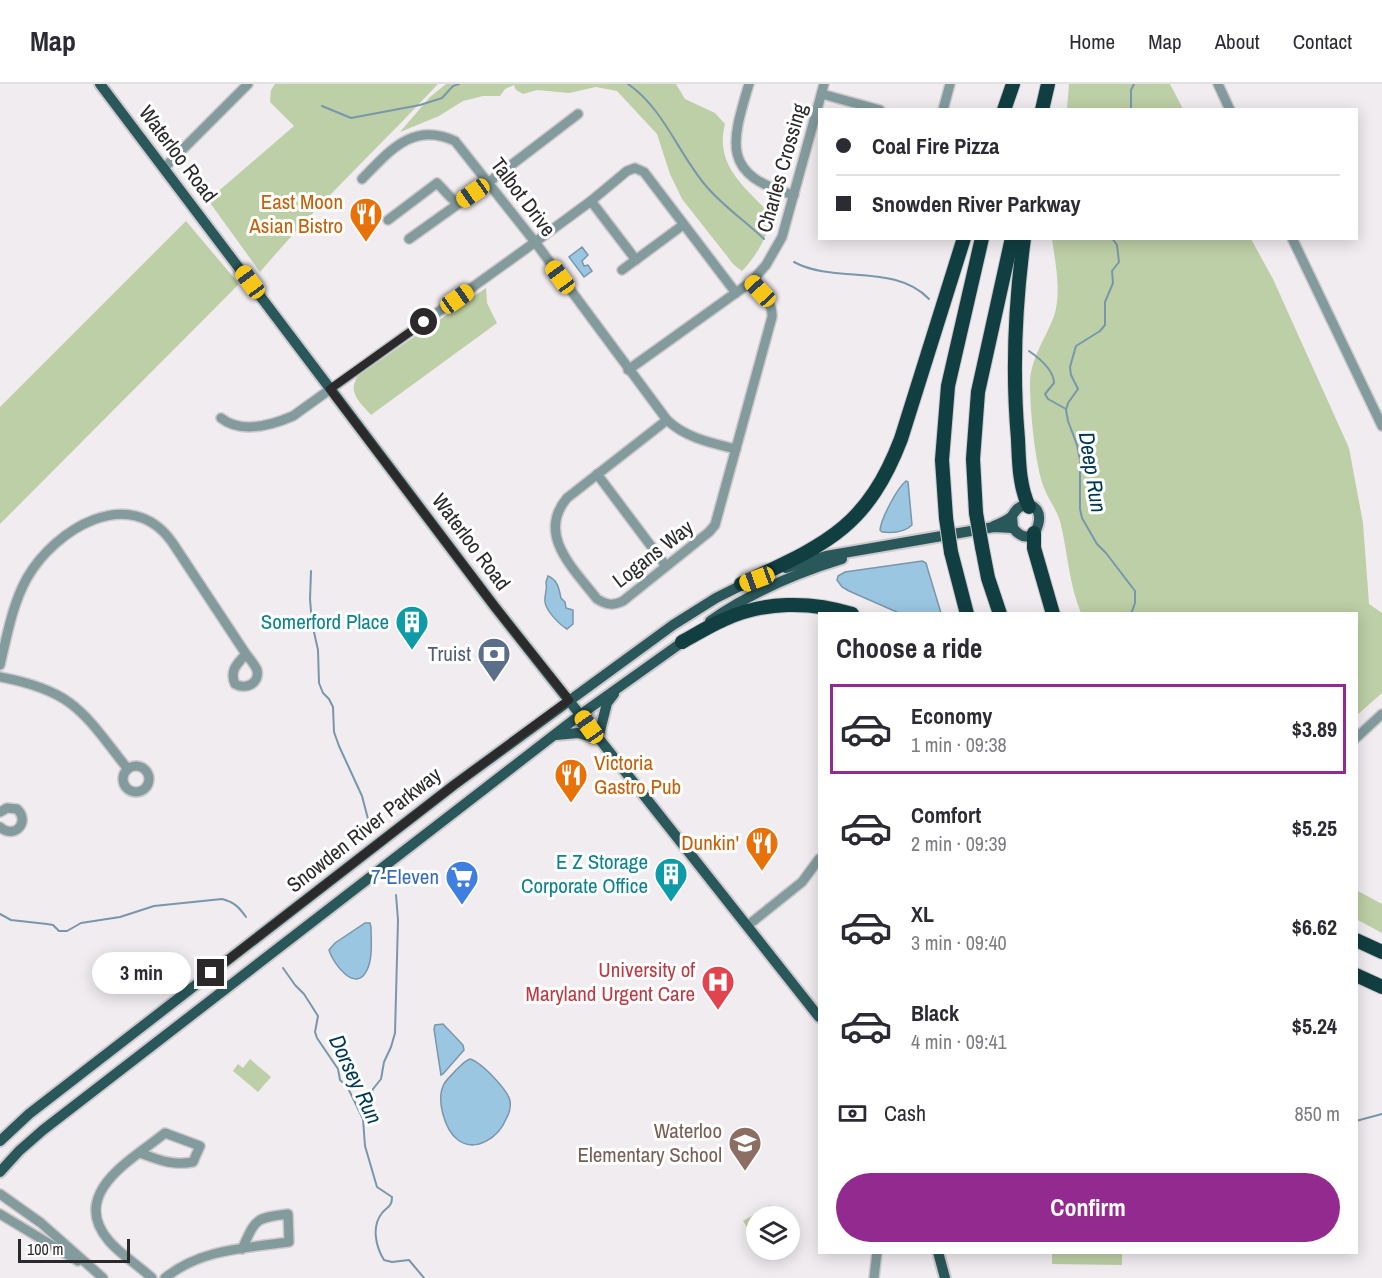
<!DOCTYPE html>
<meta charset="utf-8">
<style>
body{margin:0;font-family:"Archivo Narrow",sans-serif;background:#f7f7f7;color:#2b2b33;height:100vh;display:flex;flex-direction:column;font-size:22px;white-space:nowrap}
*{box-sizing:border-box;margin:0}
p{font-size:20px;color:#7c7c81}
.icon{flex:none;width:33px;height:33px;fill:none;stroke:currentColor;stroke-width:2;stroke-linecap:round;stroke-linejoin:round}
.map{position:relative;flex:1;overflow:hidden}
.side{position:absolute;left:818px;top:528px;width:540px;height:642px;display:flex;flex-direction:column;background:#fff;border-radius:0px;box-shadow:0 3px 15px #0003}
.side>*{flex:none}
.top-card{position:absolute;left:818px;top:24px;width:540px;height:132px;border-radius:0px;box-shadow:0 3px 15px #0003;display:grid;align-content:center;height:132px;padding:0 18px;background:#fff}
.fabs{position:absolute;left:746px;top:1122px;display:grid;gap:12px}
.fabs a{display:grid;place-items:center;width:54px;height:54px;border-radius:50%;background:#fff;box-shadow:0 3px 15px #0003;font-size:30px}
.scale{position:absolute;left:18px;bottom:15px;width:112px;box-sizing:border-box;padding-left:6px;border:3px solid #2b292a;border-top:0;font-size:16px;line-height:21px;white-space:nowrap;color:#2b292a;-webkit-text-stroke:4px #fff;paint-order:stroke}
.end{position:absolute;width:27px;height:27px;margin:-14px;border:8px solid #2b292a;background:#fff;box-shadow:0 0 0 3px #fff}
.from{border-radius:50%}
.bubble{position:absolute;height:42px;border-radius:21px;background:#fff;box-shadow:0 3px 15px #0003;font-size:20px;font-weight:700;line-height:42px;text-align:center}
.car{position:absolute;width:18px;height:36px;margin:-18px -9px;border-radius:8px;box-shadow:0 0 4px 2px #0007;background:linear-gradient(#f5c518 24%,#345 0 40%,#f5c518 0 76%,#345 0 86%,#f5c518 0)}
.top-card b{display:flex;align-items:center;gap:21px;height:57px;font-size:22px}
.top-card b+b{border-top:2px solid #e1e1e2}
.top-card i{width:15px;height:15px;background:#2b2b33}
ul{padding:0;list-style:none}
li{display:flex;align-items:center;gap:18px;height:90px;margin:0 12px 9px;padding:0 6px;border:3px solid transparent;border-radius:0px}
li div{flex:1}
li b{display:block;font-size:22px}
li em{font-style:normal;font-weight:700}
li.active{border-color:#922a8f}
li>.icon{width:54px;height:54px;stroke-width:1.5}
h2{padding:0 18px;font-size:27px;line-height:72px}
.pay{display:flex;align-items:center;gap:15px;height:66px;padding:0 18px;font-size:22px}
.pay p{margin-inline-start:auto}
.primary-button{display:flex;gap:12px;margin-top:auto;padding:12px 18px}
.primary-button a{flex:1;height:69px;border-radius:36px;background:#922a8f;color:#fff;font-size:24px;font-weight:700;line-height:69px;text-align:center}
header{display:flex;align-items:center;gap:36px;box-sizing:border-box;height:84px;padding:0 30px;background:#fff;border-bottom:2px solid #e1e1e2}
header strong{font-size:28px}
nav{display:flex;gap:33px;margin-inline-start:auto;font-size:21px}
.map>svg:first-child{display:block}
.green{fill:#bdcfa6}
.water{fill:#9bc6e1;stroke:#7997aa;stroke-width:1.5}
.lines{fill:none;stroke-linecap:round;stroke-linejoin:round}
.stream{stroke:#7997aa;stroke-width:2}
.minor-casing{stroke:#cdc9cc;stroke-width:12}
.major-casing{stroke:#cdc9cc;stroke-width:14}
.highway-casing{stroke:#cdc9cc;stroke-width:16}
.minor{stroke:#839b9d;stroke-width:9}
.major{stroke:#29575a;stroke-width:10}
.highway{stroke:#113e41;stroke-width:14}
.highway-bridge-casing{stroke:#cdc9cc;stroke-width:16;stroke-linecap:butt}
.highway-bridge{stroke:#113e41;stroke-width:14}
.route{stroke:#2b292a;stroke-width:8}
.labels{text-anchor:middle;stroke-width:6;stroke-linejoin:round;paint-order:stroke}
.street-label{font-size:21px;fill:#2b292a;stroke:#fff}
.food-label{font-size:21px;fill:#c56008;stroke:#fff;text-anchor:end}
.culture-label{font-size:21px;fill:#0d838f;stroke:#fff;text-anchor:end}
.service-label{font-size:21px;fill:#4e5e75;stroke:#fff;text-anchor:end}
.shop-label{font-size:21px;fill:#366cbe;stroke:#fff;text-anchor:end}
.health-label{font-size:21px;fill:#be3a42;stroke:#fff;text-anchor:end}
.education-label{font-size:21px;fill:#785e54;stroke:#fff;text-anchor:end}
.water-label{font-size:22px;font-style:italic;fill:#003954;stroke:#fff}
</style>
<header>
<strong>Map</strong>
<nav><a>Home</a><a>Map</a><a>About</a><a>Contact</a></nav>
</header>
<div class="map">
<svg width="1382" height="1194" viewBox="0 0 1382 1194">
<rect width="100%" height="100%" fill="#f0ecf0"/>
<g class="green">
<path d="M275,0h163c-59,63 -122,122 -178,188l-52,-72 86,-74 -24,-24 1,-12z"/>
<path d="M446,0h230l9,15 30,14 10,11c-11,43 22,64 47,92 -5,21 -15,39 -30,55l-8,-6 -52,-66 -12,-25 -13,-40 -40,-43 -21,-4 -27,6 -32,-3 -14,4 -7,-4 -2,-5 -9,4 -5,7h-17l-20,5 -24,15 -39,16 30,-35z"/>
<polygon points="1069,0 1170,0 1183,25 1067,25"/>
<polygon points="186,137 239,200 0,440 0,323"/>
<path d="M1052,155h199l22,40 76,169 14,75 6,81 13,9v80l-26,23v-102l-275,-1c-12,-29 -13,-58 -20,-88 -3,-14 -12,-24 -17,-37 -9,-23 -14,-79 -14,-104 0,-25 16,-46 24,-68 8,-24 1,-54 -2,-77z"/>
<path d="M486,204l1,15 10,20 -126,92c-11,-13 -26,-24 -11,-41z"/>
<polygon points="1356,806 1382,820 1382,849 1356,835"/>
<polygon points="250,975 271,993 258,1008 233,987 238,980 243,984"/>
<polygon points="770,1121 776,1132 756,1132 756,1145 750,1148 743,1137"/>
<polygon points="1052,1169 1122,1169 1122,1181 1052,1180"/>
</g>
<g class="water">
<polygon points="582,163 588,171 582,177 584,182 588,181 592,187 584,193 569,173"/>
<path d="M906,397l2,1 4,43c-7,7 -20,8 -30,7l-2,-2c1,-11 17,-42 26,-49z"/>
<polygon points="922,477 926,479 928,486 941,529 899,529 849,507 842,503 837,496 838,492 845,488"/>
<path d="M548,492c10,4 11,13 13,22l4,4 1,6 7,2v14l-6,5c-7,-4 -21,-18 -22,-27 -1,-8 3,-12 1,-20z"/>
<path d="M365,839h5l1,4c0,12 2,31 -4,43 -11,24 -34,-6 -38,-20l6,-7z"/>
<polygon points="443,940 463,961 464,966 443,990 441,991 434,945 435,941"/>
<path d="M470,975c11,3 38,31 40,42 1,6 -1,13 -4,18 -7,18 -30,34 -48,21 -14,-11 -22,-41 -14,-56 3,-5 8,-9 12,-14 5,-4 8,-9 14,-11z"/>
</g>
<g class="lines">
<g class="stream">
<path d="M628,0c36,25 50,69 78,102 17,20 39,35 58,53"/>
<polyline points="322,22 351,34 420,21 442,14 453,2 459,0"/>
<polyline points="1131,26 1131,6 1134,0"/>
<polyline points="1112,154 1117,161 1119,178 1112,187 1113,199 1105,218 1105,241 1100,247 1076,262 1070,283 1071,291 1078,305 1068,319 1066,326 1068,337 1077,361 1080,376 1080,425 1082,434 1097,460 1106,469 1135,507 1135,519 1131,530"/>
<path d="M794,178c40,22 101,1 135,37"/>
<path d="M1029,267c10,7 25,19 25,32l-9,11 3,5 18,10"/>
<polyline points="311,487 310,515 312,539 318,566 319,599 323,609 329,615 333,623 334,648 339,662 362,712 368,735"/>
<path d="M0,830l11,6 36,4 6,1 6,6h8l14,-8 39,-6 34,-11 68,-7c12,3 17,8 24,18"/>
<path d="M283,884l12,17 9,9 14,22 -3,16 2,6 21,31 2,11 7,6 16,33 2,27 12,41 15,10c0,10 -5,10 -10,16 -11,14 -6,34 2,47l8,2 17,-2 15,18"/>
<polyline points="363,1035 373,1005 381,995 384,978 391,963 395,949 398,836 396,811"/>
<polyline points="1356,1037 1382,1030"/>
</g>
<g class="minor-casing">
<g id="minor">
<path d="M749,0c-18,60 -28,91 45,111"/>
<polyline points="1218,0 1230,26"/>
<polyline points="822,10 880,26"/>
<polyline points="943,26 950,0"/>
<polyline points="164,84 248,0"/>
<path d="M362,95c27,-27 50,-58 93,-38l80,101 132,178c19,18 44,23 69,29"/>
<polyline points="591,117 636,176"/>
<polyline points="388,136 437,99 457,120"/>
<polyline points="1292,154 1382,342"/>
<polyline points="409,155 489,98 578,30"/>
<polyline points="622,186 683,141"/>
<polyline points="628,286 751,198 766,181 782,153 824,0"/>
<path d="M221,334c20,16 51,7 72,-2l234,-168 64,-47 36,-30 8,-3 9,4 92,121"/>
<path d="M667,336l-100,78c-31,37 7,71 30,101 10,6 16,7 26,2l86,-69 6,-7 57,-208c1,-16 -11,-24 -21,-35"/>
<polyline points="597,390 666,482"/>
<path d="M0,581c7,-29 12,-60 27,-87 28,-49 103,-95 145,-36l74,112c4,5 9,11 11,16 3,14 -12,20 -22,14 -6,-14 3,-21 11,-30"/>
<path d="M0,593c74,14 83,35 127,91"/>
<polyline points="1356,654 1382,630"/>
<circle cx="136" cy="695" r="13"/>
<path d="M0,728l7,-4 10,1c14,13 -3,31 -17,18"/>
<polyline points="747,842 802,798 819,775"/>
<path d="M140,1069c19,7 33,13 53,9l7,-16 -35,-13c-32,26 -97,60 -56,108 12,14 29,24 43,37"/>
<polyline points="0,1110 41,1139 103,1194"/>
<polyline points="0,1130 78,1177"/>
<path d="M165,1194c35,-29 81,-30 124,-36l-1,-28c-34,4 -32,5 -46,35"/>
<polyline points="874,1194 877,1168"/>
</g>
</g>
<g class="major-casing">
<g id="major">
<polyline points="100,0 495,523 819,933"/>
<path d="M994,442c5,-2 12,-5 17,-9 3,-3 4,-8 9,-10 33,-13 18,52 -7,21l-1,-12"/>
<polyline points="786,484 826,472 994,443 1013,444"/>
<path d="M710,537c40,-28 86,-48 132,-62"/>
<polyline points="556,651 578,649 598,655"/>
<polyline points="598,655 607,619 614,610"/>
<polyline points="0,1057 29,1030 454,701 673,541 716,514 748,498"/>
<polyline points="0,1088 19,1067 43,1046 580,631 688,554"/>
<polyline points="938,1168 945,1194"/>
</g>
</g>
<g class="highway-casing">
<g id="highway">
<polyline points="1004,26 1013,0"/>
<polyline points="1042,26 1048,0"/>
<path d="M1024,154c-9,67 -12,134 -6,201 1,22 1,47 11,68"/>
<polyline points="976,429 973,375 978,308 1012,154"/>
<polyline points="946,434 942,376 948,302 982,154"/>
<polyline points="1034,449 1034,464 1053,530"/>
<polyline points="982,463 988,494 1000,530"/>
<polyline points="951,468 967,530"/>
<path d="M741,500c83,-39 125,-54 160,-145l63,-201"/>
<path d="M682,558c13,-7 27,-16 41,-22 40,-19 88,-19 129,-6"/>
<polyline points="1356,856 1382,868"/>
<polyline points="1356,891 1382,903"/>
</g>
</g>
<use href="#minor" class="minor"/>
<use href="#major" class="major"/>
<use href="#highway" class="highway"/>
<g class="highway-bridge-casing">
<g id="highway-bridge">
<polyline points="976,429 982,463"/>
<polyline points="946,434 951,468"/>
</g>
</g>
<use href="#highway-bridge" class="highway-bridge"/>
</g>
<g class="lines">
<polyline class="route" points="211,889 454,701 569,616 495,523 330,305 424,238"/>
</g>
<defs>
<g id="restaurant-pin" transform="scale(1.725)"><path d="M0 17L-7.5 6A9.5 9.5 0 1 1 7.5 6Z" fill="#e8710a" stroke="#fff"/><path d="M-5-6h1v4h1v-4h1v4h1v-4h1v5L-1.5 .5V6h-2V.5L-5-1ZM5-6V6H3V1.5H1.5Q1.5-4 5-6Z" fill="#fff"/></g>
<g id="building-pin" transform="scale(1.725)"><path d="M0 17L-7.5 6A9.5 9.5 0 1 1 7.5 6Z" fill="#0f9aa8" stroke="#fff"/><path d="M-4-6H4V6H1V3H-1V6H-4ZM-2.5-4.3h1.7v1.8h-1.7ZM.8-4.3h1.7v1.8H.8ZM-2.5-1h1.7V.8h-1.7ZM.8-1h1.7V.8H.8Z" fill="#fff"/></g>
<g id="bank-pin" transform="scale(1.725)"><path d="M0 17L-7.5 6A9.5 9.5 0 1 1 7.5 6Z" fill="#5c6f8a" stroke="#fff"/><path d="M-6-4H6V4H-6ZM0-2.3a2.3 2.3 0 1 0 0 4.6a2.3 2.3 0 1 0 0-4.6Z" fill="#fff"/></g>
<g id="supermarket-pin" transform="scale(1.725)"><path d="M0 17L-7.5 6A9.5 9.5 0 1 1 7.5 6Z" fill="#3f7fe0" stroke="#fff"/><path d="M-6-5.5h2.5l.6 2H6L4.5 2H-2.5L-4.4-4H-6ZM-1.5 3.2a1.3 1.3 0 1 0 .1 0ZM3 3.2a1.3 1.3 0 1 0 .1 0Z" fill="#fff"/></g>
<g id="hospital-pin" transform="scale(1.725)"><path d="M0 17L-7.5 6A9.5 9.5 0 1 1 7.5 6Z" fill="#e0444e" stroke="#fff"/><path d="M-5-5h3v3.5h4V-5h3V5h-3V1.5h-4V5h-3Z" fill="#fff"/></g>
<g id="school-pin" transform="scale(1.725)"><path d="M0 17L-7.5 6A9.5 9.5 0 1 1 7.5 6Z" fill="#8d6e63" stroke="#fff"/><path d="M0-5L7-2L0 1L-7-2ZM-4 1L0 2.5L4 1V4Q0 6-4 4Z" fill="#fff"/></g>
</defs>
<g fill-rule="evenodd">
<use href="#restaurant-pin" x="366" y="130"/>
<use href="#building-pin" x="412" y="538"/>
<use href="#bank-pin" x="494" y="570"/>
<use href="#restaurant-pin" x="571" y="691"/>
<use href="#restaurant-pin" x="762" y="759"/>
<use href="#building-pin" x="671" y="790"/>
<use href="#supermarket-pin" x="462" y="793"/>
<use href="#hospital-pin" x="718" y="898"/>
<use href="#school-pin" x="745" y="1059"/>
</g>
<g class="labels">
<g class="street-label">
<text transform="translate(178 70) rotate(53)" y="7">Waterloo Road</text>
<text transform="translate(782 84) rotate(-74)" y="7">Charles Crossing</text>
<text transform="translate(523 113) rotate(53)" y="7">Talbot Drive</text>
<text transform="translate(471 458) rotate(53)" y="7">Waterloo Road</text>
<text transform="translate(653 470) rotate(-38)" y="7">Logans Way</text>
<text transform="translate(364 746) rotate(-38)" y="7">Snowden River Parkway</text>
</g>
<g class="food-label">
<text x="343" y="125">East Moon<tspan x="343" dy="24">Asian Bistro</tspan></text>
<text x="594" y="686" text-anchor="start">Victoria<tspan x="594" dy="24">Gastro Pub</tspan></text>
<text x="739" y="766">Dunkin'</text>
</g>
<g class="culture-label">
<text x="389" y="545">Somerford Place</text>
<text x="648" y="785">E Z Storage<tspan x="648" dy="24">Corporate Office</tspan></text>
</g>
<g class="service-label">
<text x="471" y="577">Truist</text>
</g>
<g class="shop-label">
<text x="439" y="800">7-Eleven</text>
</g>
<g class="health-label">
<text x="695" y="893">University of<tspan x="695" dy="24">Maryland Urgent Care</tspan></text>
</g>
<g class="education-label">
<text x="722" y="1054">Waterloo<tspan x="722" dy="24">Elementary School</tspan></text>
</g>
<g class="water-label">
<text transform="translate(1093 388) rotate(81)" y="8">Deep Run</text>
<text transform="translate(356 995) rotate(65)" y="8">Dorsey Run</text>
</g>
</g>
</svg>
<div class="fabs">
<a><svg class="icon" aria-label="layers" viewBox="0 0 24 24"><path d="M12 4l9 5-9 5-9-5zM3 14l9 5 9-5"/></svg></a>
</div>
<div class="scale">100 m</div>
<i class="end from" style="left:424px;top:238px"></i>
<i class="end" style="left:211px;top:889px"></i>
<div class="bubble" style="left:92px;top:868px;width:99px">3 min</div>
<i class="car" style="left:473px;top:109px;rotate:235deg"></i>
<i class="car" style="left:560px;top:193px;rotate:324deg"></i>
<i class="car" style="left:250px;top:198px;rotate:324deg"></i>
<i class="car" style="left:760px;top:207px;rotate:317deg"></i>
<i class="car" style="left:457px;top:215px;rotate:55deg"></i>
<i class="car" style="left:757px;top:495px;rotate:250deg"></i>
<i class="car" style="left:589px;top:643px;rotate:325deg"></i>
<div class="top-card">
<b><i class="from"></i>Coal Fire Pizza</b>
<b><i></i>Snowden River Parkway</b>
</div>
<section class="side">
<h2>Choose a ride</h2>
<ul>
<li class="active"><svg class="icon" aria-label="car" viewBox="0 0 24 24"><path d="M5 17H2v-5l4-1 3-4h7l3 4 3 1v5h-3M9 17h6M6 11h13"/><circle cx="7" cy="17" r="2"/><circle cx="17" cy="17" r="2"/></svg><div><b>Economy</b><p>1 min · 09:38</p></div><em>$3.89</em></li>
<li><svg class="icon" aria-label="car" viewBox="0 0 24 24"><path d="M5 17H2v-5l4-1 3-4h7l3 4 3 1v5h-3M9 17h6M6 11h13"/><circle cx="7" cy="17" r="2"/><circle cx="17" cy="17" r="2"/></svg><div><b>Comfort</b><p>2 min · 09:39</p></div><em>$5.25</em></li>
<li><svg class="icon" aria-label="car" viewBox="0 0 24 24"><path d="M5 17H2v-5l4-1 3-4h7l3 4 3 1v5h-3M9 17h6M6 11h13"/><circle cx="7" cy="17" r="2"/><circle cx="17" cy="17" r="2"/></svg><div><b>XL</b><p>3 min · 09:40</p></div><em>$6.62</em></li>
<li><svg class="icon" aria-label="car" viewBox="0 0 24 24"><path d="M5 17H2v-5l4-1 3-4h7l3 4 3 1v5h-3M9 17h6M6 11h13"/><circle cx="7" cy="17" r="2"/><circle cx="17" cy="17" r="2"/></svg><div><b>Black</b><p>4 min · 09:41</p></div><em>$5.24</em></li>
</ul>
<div class="pay"><svg class="icon" aria-label="cash" viewBox="0 0 24 24"><path d="M3 7h18v10H3z"/><circle cx="12" cy="12" r="2"/></svg>Cash<p>850 m</p></div>
<div class="primary-button"><a>Confirm</a></div>
</section>
</div>
